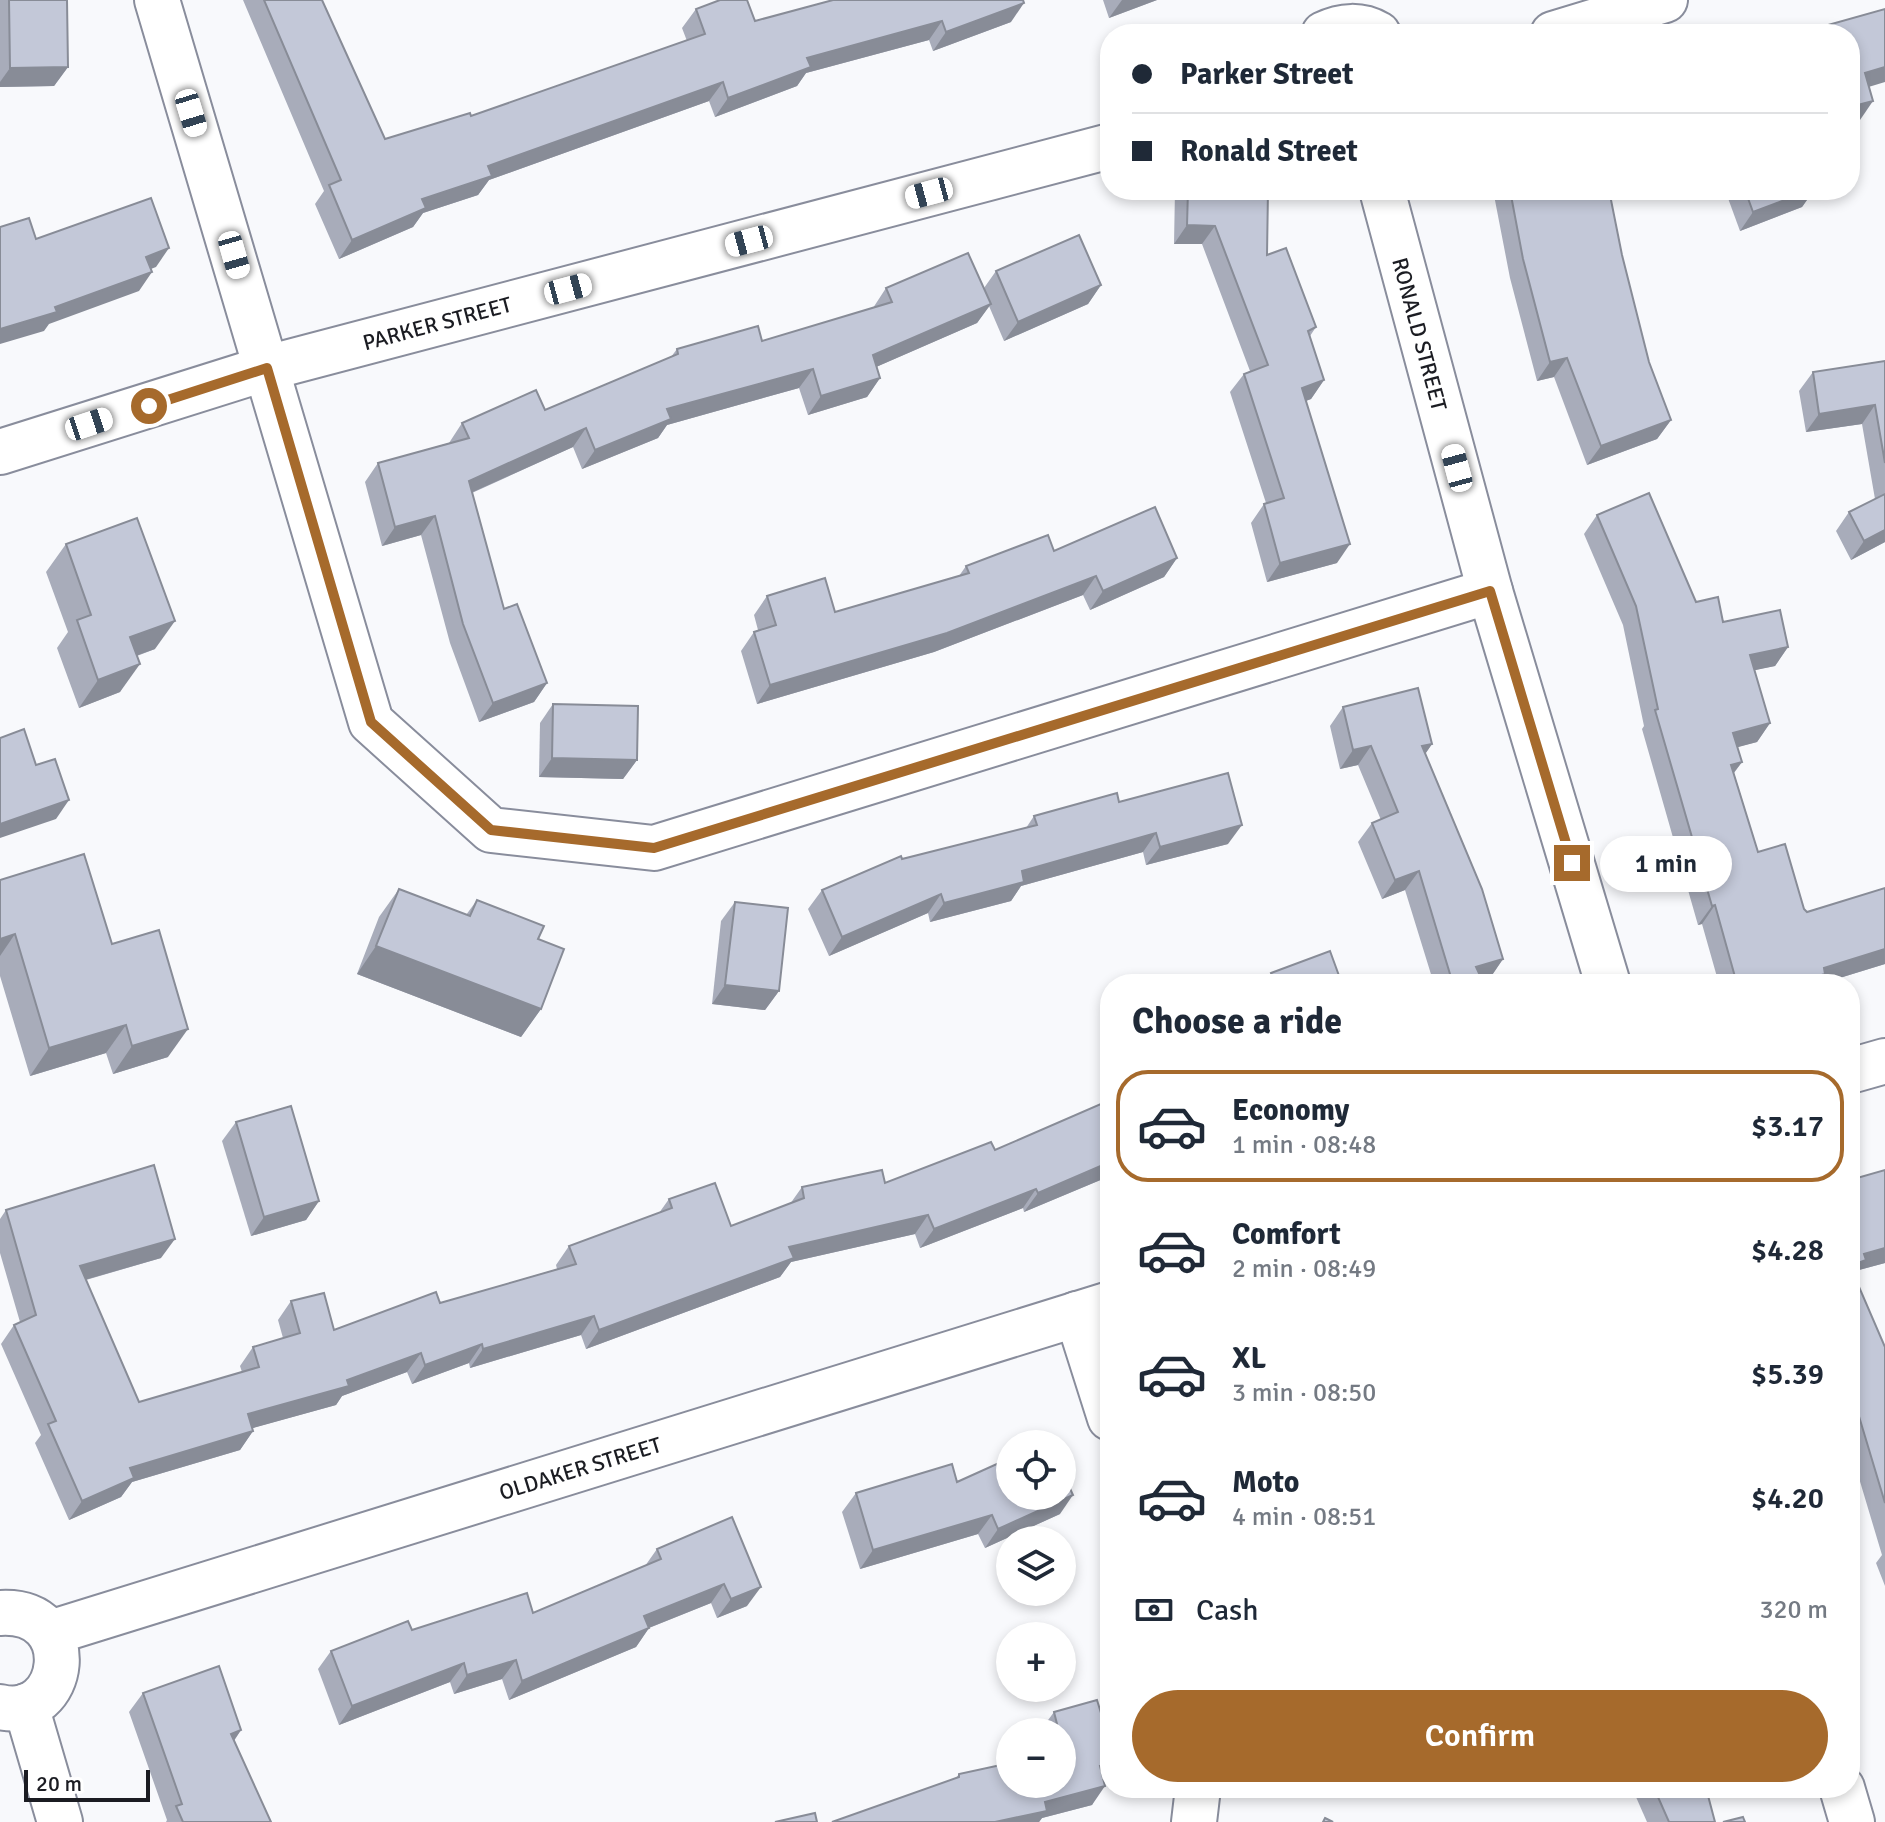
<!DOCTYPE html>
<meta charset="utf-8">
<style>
body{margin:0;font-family:Signika,sans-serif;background:#f6f6f7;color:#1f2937;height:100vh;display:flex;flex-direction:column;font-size:30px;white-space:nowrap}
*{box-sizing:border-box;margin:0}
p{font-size:26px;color:#747a83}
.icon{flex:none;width:44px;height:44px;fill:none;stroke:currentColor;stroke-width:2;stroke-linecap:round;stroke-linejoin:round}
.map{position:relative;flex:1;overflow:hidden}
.panel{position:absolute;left:1100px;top:974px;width:760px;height:824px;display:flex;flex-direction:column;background:#fff;border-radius:32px;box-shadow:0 4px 12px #0003}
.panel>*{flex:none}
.banner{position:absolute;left:1100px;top:24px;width:760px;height:176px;border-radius:32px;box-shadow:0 4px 12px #0003;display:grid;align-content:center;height:176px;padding:0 32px;background:#fff}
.fabs{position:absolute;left:996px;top:1430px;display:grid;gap:16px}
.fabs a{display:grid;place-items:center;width:80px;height:80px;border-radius:50%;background:#fff;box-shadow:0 4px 12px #0003;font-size:40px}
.scale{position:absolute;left:24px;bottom:20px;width:126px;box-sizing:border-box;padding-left:8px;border:4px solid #1b1c22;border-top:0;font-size:22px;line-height:28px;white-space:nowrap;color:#1b1c22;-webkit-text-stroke:6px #fff;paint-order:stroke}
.end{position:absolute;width:36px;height:36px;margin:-18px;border:10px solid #a66a2c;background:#fff;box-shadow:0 0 0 4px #fff}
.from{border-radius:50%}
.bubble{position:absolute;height:56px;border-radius:28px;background:#fff;box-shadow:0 4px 12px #0003;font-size:26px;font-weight:600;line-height:56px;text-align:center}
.car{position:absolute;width:24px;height:48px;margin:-24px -12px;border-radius:10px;box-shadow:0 0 6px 2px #0007;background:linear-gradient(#fff 24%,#345 0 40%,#fff 0 76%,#345 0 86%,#fff 0)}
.banner b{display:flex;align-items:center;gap:28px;height:76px;font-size:30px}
.banner b+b{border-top:2px solid #e0e1e3}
.banner i{width:20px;height:20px;background:#1f2937}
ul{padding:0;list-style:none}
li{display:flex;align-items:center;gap:24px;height:112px;margin:0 16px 12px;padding:0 16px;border:4px solid transparent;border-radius:32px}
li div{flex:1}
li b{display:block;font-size:30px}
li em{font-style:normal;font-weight:600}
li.on{border-color:#a66a2c}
li>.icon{width:72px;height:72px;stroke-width:1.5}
h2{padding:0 32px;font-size:36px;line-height:96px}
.pay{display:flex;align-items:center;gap:20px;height:88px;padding:0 32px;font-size:30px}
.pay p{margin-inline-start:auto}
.cta{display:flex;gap:16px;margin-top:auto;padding:16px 32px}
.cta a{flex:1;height:92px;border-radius:48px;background:#a66a2c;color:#fff;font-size:32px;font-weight:600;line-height:92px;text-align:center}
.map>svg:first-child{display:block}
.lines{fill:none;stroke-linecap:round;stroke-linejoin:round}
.street-casing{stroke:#898d9c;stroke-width:48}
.secondary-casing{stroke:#898d9c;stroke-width:48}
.street{stroke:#fff;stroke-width:44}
.secondary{stroke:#fff;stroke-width:44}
.wall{fill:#a8acba}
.shaded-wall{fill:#888c97}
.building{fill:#c3c8d8;stroke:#888c97;stroke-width:2}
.route{stroke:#a66a2c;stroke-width:10}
.labels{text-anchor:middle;stroke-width:7;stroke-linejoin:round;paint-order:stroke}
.street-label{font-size:22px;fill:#1b1c22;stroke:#fff}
</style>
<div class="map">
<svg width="1885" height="1822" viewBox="0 0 1885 1822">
<rect width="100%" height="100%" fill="#f8f9fc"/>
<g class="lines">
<g class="street-casing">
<g id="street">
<polyline points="157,0 371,722 491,830 654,848 1490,591"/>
<path d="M1324,34c18,-9 37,-10 54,0"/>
<polyline points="1553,34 1665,0"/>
<polyline points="1382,190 1490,591 1608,984"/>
<polyline points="0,452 267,368 1110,146"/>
<polyline points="1077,1314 1110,1418"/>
<polyline points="26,1706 60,1822"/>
<polyline points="1842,1788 1852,1822"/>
<polyline points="1194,1822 1198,1788"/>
</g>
</g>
<g class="secondary-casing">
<g id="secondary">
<polyline points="1850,1071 1885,1061"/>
<path d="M0,1613c84,-5 67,110 0,94"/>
<polyline points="50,1633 1110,1304"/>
</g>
</g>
<use href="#street" class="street"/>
<use href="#secondary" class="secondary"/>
</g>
<g class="wall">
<polygon points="0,0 67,0 68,67 54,86 0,87"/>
<polygon points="243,0 322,0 385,139 471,116 687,41 682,28 696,9 755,21 833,0 1011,22 933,51 929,40 806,73 797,86 715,117 709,101 489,180 478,195 423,213 413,227 339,259 315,204 324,191"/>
<polygon points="1103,0 1157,0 1109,18"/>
<polygon points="1175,190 1268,190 1267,255 1316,327 1310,336 1324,380 1311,399 1306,401 1337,563 1267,582 1251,523 1264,504 1266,503 1230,392 1244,374 1250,371 1202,244 1174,244"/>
<polygon points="1493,190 1609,190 1622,255 1649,362 1671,420 1657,439 1587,465 1554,377 1537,381 1510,278"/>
<polygon points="1725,190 1814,190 1802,207 1740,231"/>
<polygon points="996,271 1101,285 1088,304 1004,341 989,306 977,323 876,367 880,378 867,397 808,415 799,388 667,425 658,438 582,469 573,447 472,493 504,609 547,683 534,702 479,722 450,643 421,535 382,546 365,482 378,463 449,443 462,423 545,410 671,357 677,349 762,341 873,308 886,288 984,288"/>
<polygon points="1885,361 1885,542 1851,560 1836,531 1849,512 1875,499 1862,424 1806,432 1799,391 1813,372"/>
<polygon points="1597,515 1696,602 1723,622 1788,647 1775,666 1754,670 1770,723 1757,742 1737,747 1742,762 1734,773 1758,852 1807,912 1885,964 1820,984 1719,984 1702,924 1698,925 1642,729 1644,726 1623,625 1584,534"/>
<polygon points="66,544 155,649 137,656 120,692 79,708 57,648 68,632 46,572"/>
<polygon points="1054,551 1177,558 1164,577 1090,610 1083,595 934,652 757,704 741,651 754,632 758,630 754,615 767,596 835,612 959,576 966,566"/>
<polygon points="553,704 637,760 623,779 539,777 540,723"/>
<polygon points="1343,707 1432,744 1425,754 1503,959 1490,978 1482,980 1484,984 1434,984 1405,890 1382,899 1358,842 1372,823 1381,820 1358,765 1340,769 1330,726"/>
<polygon points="1119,802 1228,844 1146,865 1143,852 1021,886 1011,901 930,922 928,913 829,956 808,909 822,890 902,859 1026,828 1034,816"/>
<polygon points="0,880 112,944 168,1057 113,1074 106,1053 30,1076 0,976"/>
<polygon points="399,889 466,915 477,900 538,939 541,1009 521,1037 357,974 379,917"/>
<polygon points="735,902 779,991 765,1010 712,1004 721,921"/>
<polygon points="1271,973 1342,984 1264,984"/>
<polygon points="1110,1100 1110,1176 1024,1212 1023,1208 920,1248 915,1234 791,1262 780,1277 586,1349 581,1335 470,1368 469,1363 412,1384 407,1372 342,1396 336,1405 252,1428 253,1431 240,1450 132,1482 121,1497 69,1520 35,1443 41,1435 1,1344 14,1325 20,1322 0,1253 0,1219 6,1210 161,1258 86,1280 139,1402 242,1372 240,1366 253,1347 283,1338 278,1320 291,1301 334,1330 440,1303 557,1269 556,1265 569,1246 659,1213 669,1199 731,1226 790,1204 802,1187 885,1183 995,1150"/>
<polygon points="236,1122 319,1201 306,1220 251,1236 222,1141"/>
<polygon points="1885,1170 1885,1263 1859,1270 1854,1277 1885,1347 1885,1586 1876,1563 1882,1555 1850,1448 1850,1180"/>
<polygon points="957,1482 1060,1514 985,1548 978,1534 860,1569 842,1512 856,1493"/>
<polygon points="732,1517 747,1606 717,1618 711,1603 649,1628 636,1647 509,1700 502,1679 454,1694 450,1682 339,1725 318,1669 331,1651 412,1630 533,1613 645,1566 657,1549"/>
<polygon points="143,1693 241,1730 234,1741 271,1822 166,1822 167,1820 129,1712"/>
<polygon points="1054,1712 1104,1780 1092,1805 1042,1818 1039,1822 832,1822 956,1778 959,1774 1062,1784 1062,1732 1041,1732 1040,1731"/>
<polygon points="1632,1788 1706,1788 1715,1822 1647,1822"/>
</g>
<g class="shaded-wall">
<polygon points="1122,0 1157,0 1109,18"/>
<polygon points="1024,3 1011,22 933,51 946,32"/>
<polygon points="942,21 929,40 806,73 797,86 715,117 728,98 807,58"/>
<polygon points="68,67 54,86 0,87 0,82 10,68"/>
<polygon points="1885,67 1885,82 1852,92 1865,73"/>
<polygon points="723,82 709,101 489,180 478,195 423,213 413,227 339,259 352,240 422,199 488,166"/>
<polygon points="1873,101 1860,120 1850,122 1850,107"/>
<polygon points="1811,190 1814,190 1802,207 1740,231 1753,212"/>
<polygon points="1187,225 1215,226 1202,244 1174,244"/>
<polygon points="169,248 156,267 133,276 146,257"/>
<polygon points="152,272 139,291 49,324 44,331 0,344 0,329 55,307"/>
<polygon points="1101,285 1088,304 1004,341 1018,322"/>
<polygon points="991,304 977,323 860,374 873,355"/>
<polygon points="1567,358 1554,377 1537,381 1550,362"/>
<polygon points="813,369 799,388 667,425 658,438 582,469 595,450 667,409"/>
<polygon points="880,378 867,397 808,415 821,396"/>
<polygon points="1324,380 1311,399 1289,407 1302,388"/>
<polygon points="1875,405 1862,424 1806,432 1819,414"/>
<polygon points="1671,420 1657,439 1587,465 1601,446"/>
<polygon points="586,428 573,447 455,500 469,481"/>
<polygon points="435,516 421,535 382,546 395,527"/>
<polygon points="1885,530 1885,542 1851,560 1864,541"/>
<polygon points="1350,544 1337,563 1267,582 1280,563"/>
<polygon points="1177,558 1164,577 1090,610 1103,591"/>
<polygon points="1096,576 1083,595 934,652 757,704 770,685"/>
<polygon points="175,621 155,649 110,665 130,637"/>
<polygon points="1788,647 1775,666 1737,674 1750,655"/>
<polygon points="140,664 120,692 79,708 98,680"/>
<polygon points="547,683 534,702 479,722 493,703"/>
<polygon points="1770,723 1757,742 1720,752 1733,733"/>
<polygon points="1432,744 1419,763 1422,746"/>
<polygon points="1371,746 1358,765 1340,769 1353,750"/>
<polygon points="552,758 637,760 623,779 539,777"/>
<polygon points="1742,762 1728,780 1731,765"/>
<polygon points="69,800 56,819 0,838 0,824"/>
<polygon points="1242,825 1228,844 1146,865 1160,847"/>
<polygon points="1156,833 1143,852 1021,886 1011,901 930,922 944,903 1022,871"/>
<polygon points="1419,871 1405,890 1382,899 1395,880"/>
<polygon points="941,894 928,913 829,956 842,937"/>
<polygon points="1715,905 1702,924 1698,925 1712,906"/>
<polygon points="15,934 0,956 0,939"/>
<polygon points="376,946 541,1009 521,1037 357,974"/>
<polygon points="1885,949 1885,964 1820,984 1791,984 1824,968"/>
<polygon points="1503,959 1490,978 1470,984 1476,967"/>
<polygon points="1764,978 1759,984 1741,984"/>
<polygon points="725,985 779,991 765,1010 712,1004"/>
<polygon points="126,1025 106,1053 30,1076 49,1048"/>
<polygon points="188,1029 168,1057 113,1074 132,1046"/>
<polygon points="1110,1162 1110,1176 1024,1212 1038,1193"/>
<polygon points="1036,1189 1023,1208 920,1248 934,1229"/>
<polygon points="319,1201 306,1220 251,1236 264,1217"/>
<polygon points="928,1215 915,1234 791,1262 780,1277 586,1349 599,1330 789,1247"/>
<polygon points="175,1239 161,1258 67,1285 80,1266"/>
<polygon points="1885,1248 1885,1263 1859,1270 1853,1279 1850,1266 1864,1254"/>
<polygon points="594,1316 581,1335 470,1368 483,1349"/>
<polygon points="482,1344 469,1363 412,1384 425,1365"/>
<polygon points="421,1353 407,1372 342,1396 336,1405 235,1433 248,1414"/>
<polygon points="253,1431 240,1450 132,1482 121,1497 69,1520 82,1501 130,1468"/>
<polygon points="1073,1495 1060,1514 985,1548 998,1529"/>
<polygon points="992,1515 978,1534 860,1569 873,1550"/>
<polygon points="724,1584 711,1603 631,1635 644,1616"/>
<polygon points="761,1587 747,1606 717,1618 731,1599"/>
<polygon points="649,1628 636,1647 509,1700 522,1681"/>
<polygon points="516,1660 502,1679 454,1694 467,1675"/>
<polygon points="464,1663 450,1682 339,1725 352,1706"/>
<polygon points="241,1730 228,1749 231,1734"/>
<polygon points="1110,1763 1110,1778 1087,1784 1100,1766"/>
<polygon points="1105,1786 1092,1805 1042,1818 1039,1822 995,1822 1045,1802"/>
<polygon points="1296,1788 1336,1788 1293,1793"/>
</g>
<g class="building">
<polygon points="9,0 67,0 68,67 10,68"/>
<polygon points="264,0 322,0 385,139 470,113 471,116 705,34 696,9 720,0 747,0 755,21 833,0 1023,0 1024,3 946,32 942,21 807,58 811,67 728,98 723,82 488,166 492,176 422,199 426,208 352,240 329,185 341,180"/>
<polygon points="1885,9 1885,67 1865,73 1873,101 1850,107 1850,34 1796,34"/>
<polygon points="1770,30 1771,34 1755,34"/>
<polygon points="1188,190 1268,190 1267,255 1286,248 1316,327 1308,331 1324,380 1302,388 1350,544 1280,563 1264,504 1284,498 1244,374 1268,365 1215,226 1187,225"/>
<polygon points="1510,190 1609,190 1622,255 1649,362 1671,420 1601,446 1567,358 1550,362 1523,259"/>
<polygon points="1745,190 1811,190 1753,212"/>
<polygon points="151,198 169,248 146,257 152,272 55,307 57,312 0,329 0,227 29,218 36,239"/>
<polygon points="1079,235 1101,285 1018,322 996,271"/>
<polygon points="968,253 991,304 873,355 880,378 821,396 813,369 667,409 671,419 595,450 586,428 469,481 504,609 517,604 547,683 493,703 463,624 435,516 395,527 378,463 469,438 462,423 536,390 545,410 678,354 677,349 758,326 762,341 892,302 886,288"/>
<polygon points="1885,361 1885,463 1875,405 1819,414 1813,372"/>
<polygon points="1649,493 1696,602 1718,597 1723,622 1780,610 1788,647 1750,655 1770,723 1733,733 1742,762 1731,765 1758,852 1785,844 1804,909 1807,912 1885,888 1885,949 1824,968 1825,974 1791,984 1766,984 1764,978 1737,984 1715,905 1712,906 1655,710 1658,709 1636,606 1597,515"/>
<polygon points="1885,494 1885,530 1864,541 1849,512"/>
<polygon points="1155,507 1177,558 1103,591 1096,576 947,633 770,685 754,632 776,625 767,596 825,578 835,612 969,573 966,566 1048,535 1054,551"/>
<polygon points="137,518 175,621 130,637 140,664 98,680 77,620 91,615 66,544"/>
<polygon points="1418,688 1432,744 1422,746 1482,889 1503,959 1476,967 1484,984 1453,984 1419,871 1395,880 1372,823 1398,812 1371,746 1353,750 1343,707"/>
<polygon points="553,704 638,706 637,760 552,758"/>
<polygon points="24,729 36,765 55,759 69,800 0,824 0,738"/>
<polygon points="1228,773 1242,825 1160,847 1156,833 1022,871 1024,882 944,903 941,894 842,937 822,890 901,856 902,859 1037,825 1034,816 1117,793 1119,802"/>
<polygon points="84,854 112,944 159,930 188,1029 132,1046 126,1025 49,1048 15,934 0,939 0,880"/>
<polygon points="399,889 470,916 477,900 544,926 538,939 564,949 541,1009 376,946"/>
<polygon points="735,902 788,908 779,991 725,985"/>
<polygon points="1330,951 1342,984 1276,984 1271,973"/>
<polygon points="1110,1100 1110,1162 1038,1193 1036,1189 934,1229 928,1215 789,1247 794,1258 599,1330 594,1316 483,1349 482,1344 425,1365 421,1353 347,1380 349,1386 248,1414 253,1431 130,1468 134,1478 82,1501 48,1424 56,1421 14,1325 36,1315 6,1210 154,1165 175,1239 80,1266 139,1402 259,1367 253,1347 300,1333 291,1301 324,1293 334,1330 436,1292 440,1303 576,1264 569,1246 672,1208 669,1199 715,1183 731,1226 804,1198 802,1187 882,1170 885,1183 991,1142 995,1150"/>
<polygon points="291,1106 319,1201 264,1217 236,1122"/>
<polygon points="1885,1170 1885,1248 1864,1254 1866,1260 1850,1266 1850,1180"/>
<polygon points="1850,1266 1885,1347 1885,1503 1858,1413 1850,1394"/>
<polygon points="1010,1458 1010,1496 1062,1496 1062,1471 1073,1495 998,1529 992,1515 873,1550 856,1493 952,1464 957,1482"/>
<polygon points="732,1517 761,1587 731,1599 724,1584 644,1616 649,1628 522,1681 516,1660 467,1675 464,1663 352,1706 331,1651 408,1621 412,1630 527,1593 533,1613 661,1559 657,1549"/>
<polygon points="219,1666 241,1730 231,1734 271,1822 183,1822 176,1806 182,1804 143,1693"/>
<polygon points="1097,1700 1101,1713 1110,1712 1110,1763 1100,1766 1105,1786 1045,1802 1047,1811 995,1822 832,1822 959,1777 959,1774 1010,1763 1010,1784 1062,1784 1062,1752 1064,1752 1062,1743 1062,1732 1059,1732 1054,1712"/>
<polygon points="1654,1788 1706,1788 1715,1822 1669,1822"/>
<polygon points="815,1813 817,1822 775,1822"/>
<polygon points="1743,1817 1745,1822 1723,1822"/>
<polygon points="1325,1818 1333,1822 1323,1822"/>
</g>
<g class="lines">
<polyline class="route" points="149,406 267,368 371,722 491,830 654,848 1490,591 1572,863"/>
</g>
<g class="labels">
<g class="street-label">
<text transform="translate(437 323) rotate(-15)" y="8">PARKER STREET</text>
<text transform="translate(1420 334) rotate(75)" y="8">RONALD STREET</text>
<text transform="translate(580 1468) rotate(-17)" y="8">OLDAKER STREET</text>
</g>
</g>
</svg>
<div class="fabs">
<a><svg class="icon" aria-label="locate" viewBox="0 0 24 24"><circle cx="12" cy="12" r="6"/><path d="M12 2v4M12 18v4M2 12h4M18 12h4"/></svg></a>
<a><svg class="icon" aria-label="layers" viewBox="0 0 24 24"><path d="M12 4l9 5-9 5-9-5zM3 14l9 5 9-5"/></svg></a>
<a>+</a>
<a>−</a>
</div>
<div class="scale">20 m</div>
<i class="end from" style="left:149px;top:406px"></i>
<i class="end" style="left:1572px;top:863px"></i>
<div class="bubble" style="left:1600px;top:836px;width:132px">1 min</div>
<i class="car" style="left:191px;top:113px;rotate:163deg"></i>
<i class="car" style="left:929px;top:193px;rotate:255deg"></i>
<i class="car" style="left:749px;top:241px;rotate:255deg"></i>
<i class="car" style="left:234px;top:255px;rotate:164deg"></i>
<i class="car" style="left:568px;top:289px;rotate:75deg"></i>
<i class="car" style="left:89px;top:424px;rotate:72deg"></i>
<i class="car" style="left:1457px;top:468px;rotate:345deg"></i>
<div class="banner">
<b><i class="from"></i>Parker Street</b>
<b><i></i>Ronald Street</b>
</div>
<section class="panel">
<h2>Choose a ride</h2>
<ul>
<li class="on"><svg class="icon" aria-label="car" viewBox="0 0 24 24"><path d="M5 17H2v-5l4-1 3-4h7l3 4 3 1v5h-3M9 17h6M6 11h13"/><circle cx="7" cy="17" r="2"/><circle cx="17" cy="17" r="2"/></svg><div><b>Economy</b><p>1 min · 08:48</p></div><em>$3.17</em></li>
<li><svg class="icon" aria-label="car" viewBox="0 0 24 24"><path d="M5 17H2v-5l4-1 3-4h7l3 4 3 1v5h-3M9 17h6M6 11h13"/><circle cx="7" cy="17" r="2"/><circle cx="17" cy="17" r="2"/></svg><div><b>Comfort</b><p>2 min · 08:49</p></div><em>$4.28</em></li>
<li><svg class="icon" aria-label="car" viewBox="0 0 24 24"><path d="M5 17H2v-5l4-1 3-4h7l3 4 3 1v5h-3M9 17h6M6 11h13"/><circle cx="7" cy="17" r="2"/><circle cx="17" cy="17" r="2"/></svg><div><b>XL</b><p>3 min · 08:50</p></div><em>$5.39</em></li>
<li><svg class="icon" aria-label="car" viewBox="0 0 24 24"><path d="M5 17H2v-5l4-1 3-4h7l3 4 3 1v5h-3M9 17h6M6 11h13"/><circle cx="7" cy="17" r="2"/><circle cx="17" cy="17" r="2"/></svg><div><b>Moto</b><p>4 min · 08:51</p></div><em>$4.20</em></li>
</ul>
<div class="pay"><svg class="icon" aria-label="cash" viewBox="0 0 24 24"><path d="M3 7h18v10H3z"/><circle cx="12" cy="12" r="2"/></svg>Cash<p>320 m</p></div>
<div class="cta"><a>Confirm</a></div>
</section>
</div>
